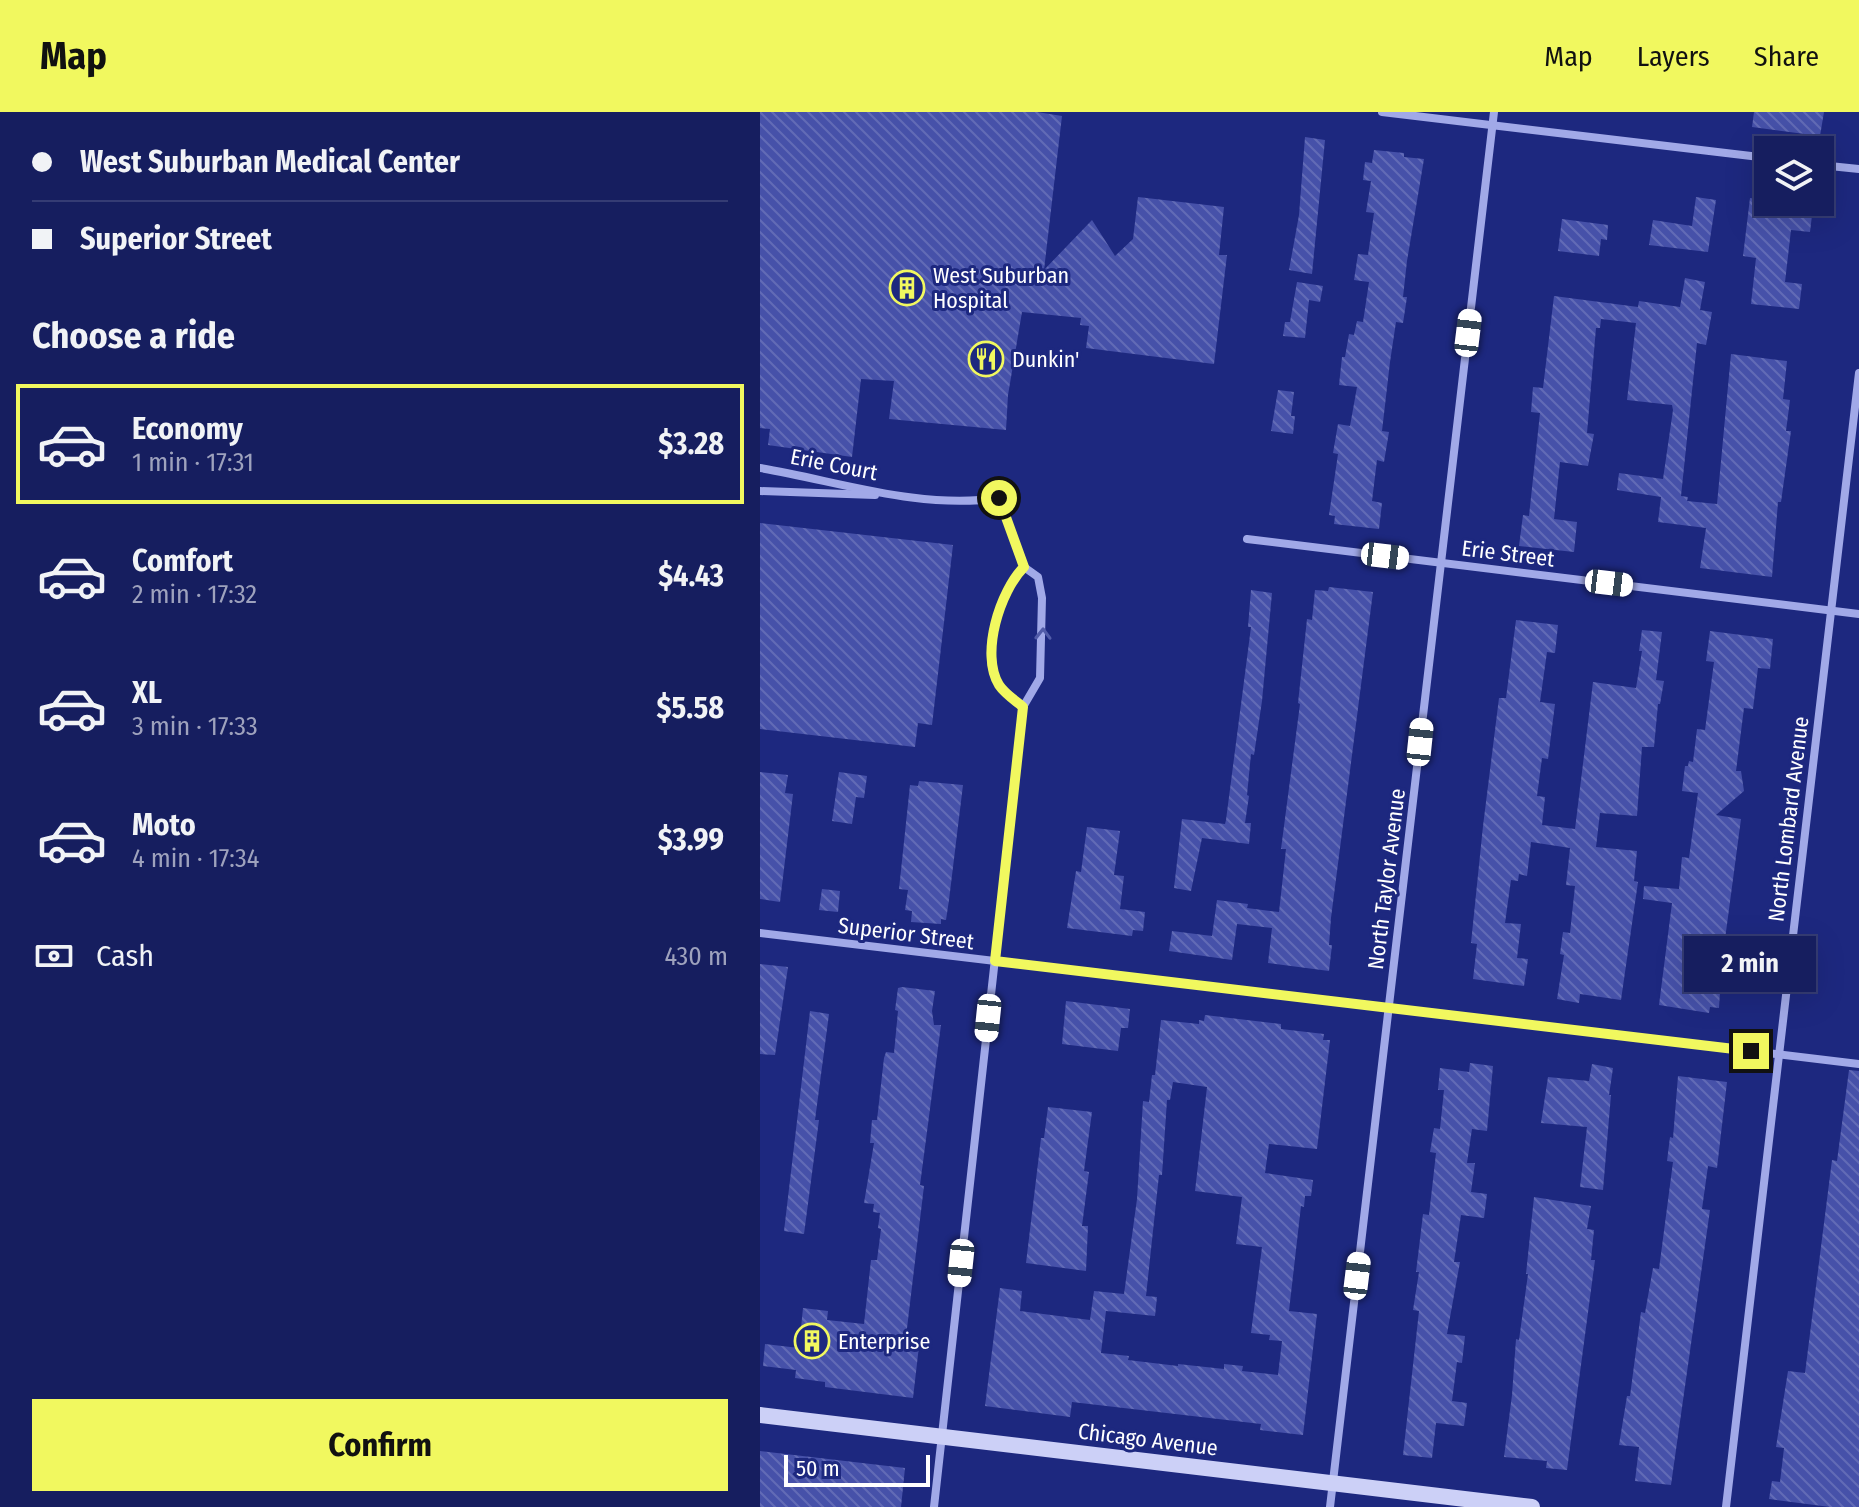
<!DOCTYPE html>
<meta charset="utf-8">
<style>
body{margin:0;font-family:"Fira Sans Condensed",sans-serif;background:#1f2765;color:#f1f3f6;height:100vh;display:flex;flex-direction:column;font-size:30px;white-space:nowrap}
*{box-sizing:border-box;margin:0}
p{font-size:26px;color:#9ea2bd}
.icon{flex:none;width:44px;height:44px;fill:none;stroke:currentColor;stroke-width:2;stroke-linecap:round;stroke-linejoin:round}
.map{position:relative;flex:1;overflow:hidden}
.drawer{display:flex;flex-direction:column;background:#161e5f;width:760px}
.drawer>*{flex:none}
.hud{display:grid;align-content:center;height:176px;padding:0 32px;background:#161e5f}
.buttons{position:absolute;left:994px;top:24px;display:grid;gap:16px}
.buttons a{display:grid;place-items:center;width:80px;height:80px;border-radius:0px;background:#161e5f;box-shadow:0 8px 32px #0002,0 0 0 2px #353c74;font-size:40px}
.scale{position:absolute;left:24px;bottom:20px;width:146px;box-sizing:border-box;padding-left:8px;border:4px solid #fff;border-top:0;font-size:22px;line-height:28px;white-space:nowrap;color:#fff;-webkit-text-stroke:6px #1d287f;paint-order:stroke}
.end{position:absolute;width:36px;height:36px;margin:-18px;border:10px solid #f1f85f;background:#111;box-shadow:0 0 0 4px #111}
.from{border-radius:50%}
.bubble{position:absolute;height:56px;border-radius:0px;background:#161e5f;box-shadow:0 8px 32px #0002,0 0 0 2px #353c74;font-size:26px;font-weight:700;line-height:56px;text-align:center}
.car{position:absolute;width:24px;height:48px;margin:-24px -12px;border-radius:10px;box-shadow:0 0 6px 2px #0007;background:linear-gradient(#fff 24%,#345 0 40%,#fff 0 76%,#345 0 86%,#fff 0)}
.hud b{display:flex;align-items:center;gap:28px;height:76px;font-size:30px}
.hud b+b{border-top:2px solid #353c74}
.hud i{width:20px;height:20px;background:#f1f3f6}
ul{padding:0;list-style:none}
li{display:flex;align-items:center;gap:24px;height:120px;margin:0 16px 12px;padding:0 16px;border:4px solid transparent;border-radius:0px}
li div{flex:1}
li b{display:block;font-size:30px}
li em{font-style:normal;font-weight:700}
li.active{border-color:#f1f85f}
li>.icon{width:72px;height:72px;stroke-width:1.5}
h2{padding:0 32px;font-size:36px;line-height:96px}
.pay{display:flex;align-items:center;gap:20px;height:88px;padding:0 32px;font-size:30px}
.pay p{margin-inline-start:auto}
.action{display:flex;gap:16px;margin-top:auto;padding:16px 32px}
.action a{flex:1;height:92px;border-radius:0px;background:#f1f85f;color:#111;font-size:32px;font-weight:700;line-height:92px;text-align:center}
header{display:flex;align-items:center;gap:48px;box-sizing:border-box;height:112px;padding:0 40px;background:#f1f85f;color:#111}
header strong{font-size:38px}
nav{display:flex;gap:44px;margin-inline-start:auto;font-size:28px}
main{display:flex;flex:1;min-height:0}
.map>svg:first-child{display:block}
.building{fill:url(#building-back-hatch);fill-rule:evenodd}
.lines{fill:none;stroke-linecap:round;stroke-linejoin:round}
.street{stroke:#a1a9e8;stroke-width:8}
.secondary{stroke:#ccd0f7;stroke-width:16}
.oneway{stroke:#525ca9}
.route{stroke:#f1f85f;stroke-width:10}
.labels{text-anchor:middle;stroke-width:6;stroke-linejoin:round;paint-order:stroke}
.poi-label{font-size:22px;fill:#fff;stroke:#1d287f;text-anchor:start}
.street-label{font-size:22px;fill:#fff;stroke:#1d287f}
</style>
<header>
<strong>Map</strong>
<nav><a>Map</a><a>Layers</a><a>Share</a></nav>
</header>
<main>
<section class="drawer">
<div class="hud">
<b><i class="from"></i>West Suburban Medical Center</b>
<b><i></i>Superior Street</b>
</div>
<h2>Choose a ride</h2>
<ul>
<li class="active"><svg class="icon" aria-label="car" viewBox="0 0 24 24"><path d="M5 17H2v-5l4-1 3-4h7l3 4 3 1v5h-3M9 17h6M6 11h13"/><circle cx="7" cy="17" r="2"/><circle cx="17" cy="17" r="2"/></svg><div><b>Economy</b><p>1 min · 17:31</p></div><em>$3.28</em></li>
<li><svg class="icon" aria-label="car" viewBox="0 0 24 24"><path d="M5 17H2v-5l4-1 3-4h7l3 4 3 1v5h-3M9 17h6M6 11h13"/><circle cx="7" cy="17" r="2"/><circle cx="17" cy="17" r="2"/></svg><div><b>Comfort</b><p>2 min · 17:32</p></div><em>$4.43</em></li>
<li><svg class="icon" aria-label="car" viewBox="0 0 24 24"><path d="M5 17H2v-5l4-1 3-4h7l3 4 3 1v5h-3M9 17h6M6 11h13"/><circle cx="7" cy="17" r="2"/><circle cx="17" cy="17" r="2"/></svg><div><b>XL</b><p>3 min · 17:33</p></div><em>$5.58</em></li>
<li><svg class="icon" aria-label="car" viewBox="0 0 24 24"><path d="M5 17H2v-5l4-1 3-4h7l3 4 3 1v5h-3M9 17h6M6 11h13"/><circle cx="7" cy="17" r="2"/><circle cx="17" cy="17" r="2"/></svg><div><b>Moto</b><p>4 min · 17:34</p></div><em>$3.99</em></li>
</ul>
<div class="pay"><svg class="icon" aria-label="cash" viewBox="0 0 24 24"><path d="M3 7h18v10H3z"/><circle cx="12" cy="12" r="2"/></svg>Cash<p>430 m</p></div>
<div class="action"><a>Confirm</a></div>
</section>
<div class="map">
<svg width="1099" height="1395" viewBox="0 0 1099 1395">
<defs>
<pattern id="building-back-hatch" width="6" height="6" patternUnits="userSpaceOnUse" patternTransform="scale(2)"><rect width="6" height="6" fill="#4651a9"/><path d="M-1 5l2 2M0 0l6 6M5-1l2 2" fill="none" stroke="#626bb6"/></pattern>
</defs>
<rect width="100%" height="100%" fill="#1d287f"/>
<g class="building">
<polygon points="0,0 277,0 302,4 284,158 332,108 355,144 373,127 378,85 464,95 459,143 467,143 454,252 326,236 329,214 320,213 321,206 262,200 248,283 246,318 129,307 134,269 101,267 92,345 8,333 10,317 0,316"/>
<polygon points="994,0 1064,0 1060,24 992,15"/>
<polygon points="545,25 565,28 552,162 529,158 539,103"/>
<polygon points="614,38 644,41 644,45 664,47 647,149 643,185 647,185 643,211 636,210 630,250 622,319 629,320 624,350 617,348 612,389 622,391 619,417 574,412 575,404 569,403 578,342 573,341 578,312 590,314 597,275 579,273 582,245 585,245 589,222 594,223 597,209 603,210 609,170 594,168 598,142 608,143 614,101 606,100 611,69 603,68 605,50 612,51"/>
<polygon points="936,85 956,88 948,140 889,133 893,108 932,114"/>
<polygon points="990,86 1053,95 1050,120 1031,118 1025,170 1042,172 1039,197 991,192 996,146 983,144"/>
<polygon points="802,107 848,113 847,128 841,127 839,144 798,139"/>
<polygon points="925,166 945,170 940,198 952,200 946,233 937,231 921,384 928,385 927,389 957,392 971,242 1027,249 1023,287 1030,288 1026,319 1031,319 1021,390 1018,390 1012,465 940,456 946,416 898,410 901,385 857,378 859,361 903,367 913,298 912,293 867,288 876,211 841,207 840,216 836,216 827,321 834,322 828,354 800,350 794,407 817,410 814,440 759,434 763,403 769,404 780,301 771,300 773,275 783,276 794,184 878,195 879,189 920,195"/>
<polygon points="537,170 563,174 560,190 549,188 545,226 523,224 525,210 530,210"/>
<polygon points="518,278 534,280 531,304 535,304 533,322 511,319"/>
<polygon points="0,411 193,433 172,613 158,611 155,635 0,617"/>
<polygon points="569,475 613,480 571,806 569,833 572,833 569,859 508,851 512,816 477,812 472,848 409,839 412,819 452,824 457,788 488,792 487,796 519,800 526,737 521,737 540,592 538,591 547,507 552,508 555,478 568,479"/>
<polygon points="491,478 512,481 502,589 494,643 491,642 487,683 489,684 485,711 491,711 489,732 442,726 431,779 414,776 422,707 465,712 466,708 491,515 488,515"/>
<polygon points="756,508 798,513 795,541 787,540 780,590 795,592 788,647 782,646 777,684 785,685 782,713 815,717 833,570 876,576 882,539 879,539 882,518 902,520 896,568 904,569 900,592 898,592 894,635 882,635 877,704 840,701 836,735 877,739 874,769 878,770 861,888 820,882 819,891 797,887 804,843 800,842 803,820 810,821 815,774 806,773 810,736 771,730 767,764 759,762 758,769 751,768 745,811 761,812 757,846 768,847 764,874 713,867 717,832 711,831 723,714 739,586 746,586"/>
<polygon points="950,519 1013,527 1010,557 998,556 993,597 984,596 976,659 981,659 984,679 956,703 981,707 958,880 960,880 959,896 950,895 949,901 899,893 912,791 883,787 884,774 919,777 922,745 929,746 938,681 922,679 925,654 928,654 929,649 933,650 937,617 945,618 954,550 946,549"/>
<polygon points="0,660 28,663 25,681 33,682 20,790 0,787"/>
<polygon points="79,660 107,664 104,686 96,685 92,712 72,709"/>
<polygon points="159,669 203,673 189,788 186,808 181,807 181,812 151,810 152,799 145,798 148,778 139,777 150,673 158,674"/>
<polygon points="327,715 360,719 354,763 364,764 360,797 385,800 383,819 373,818 372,824 307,816 316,759 321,760"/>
<polygon points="62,777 80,779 78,800 59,798"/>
<polygon points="0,852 28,855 15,943 0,942"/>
<polygon points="142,875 175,879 172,899 174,913 181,913 160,1073 164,1074 145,1233 159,1234 153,1286 65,1275 65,1270 35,1266 36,1258 3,1254 5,1232 39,1236 43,1196 68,1199 67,1208 104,1212 111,1148 117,1148 121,1117 118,1116 120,1101 113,1100 114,1092 104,1091 114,1031 110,1031 112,1008 117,1008 124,946 126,940 134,941 138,899 135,898 138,876"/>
<polygon points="306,889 370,897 368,916 361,916 358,939 302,932"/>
<polygon points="50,899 69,902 55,1008 59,1008 44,1122 24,1119"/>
<path d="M445,903l76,9v5l43,5 -1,6h7l-13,109 -48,-5 -4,29 48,7 -2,16h-6l-1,11 -3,-1 -12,105 28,3 -14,121 -43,-5 1,-6 -189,-22 -2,15 -85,-11 15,-118 22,3 -2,20 70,9 4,-29 30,3 13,-95 6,-98 6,1 3,-27h3l6,-55 38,4v-4l5,1zM413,970l34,5 -12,104 47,6 -6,47 26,3 -11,86 19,2 -1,5 13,1 -4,34 -36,-4 1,-5 -19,-2v5l-46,-5v2l-50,-6 1,-4 -28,-3 5,-42 49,5 2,-19 -11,-1 13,-121h3l5,-75h3z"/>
<polygon points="710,951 733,954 727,1019 712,1017 707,1051 715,1051 711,1080 727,1082 724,1106 701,1103 694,1150 700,1150 687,1222 705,1224 702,1251 697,1250 692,1289 707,1291 704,1314 676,1311 672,1346 643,1343 659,1199 653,1198 659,1160 656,1160 660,1127 663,1102 669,1103 676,1041 670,1040 674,1016 680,1017 684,978 678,978 680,956 709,960"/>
<polygon points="832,952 853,956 849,983 851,983 843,1078 820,1075 827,1015 781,1011 788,965 829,969"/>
<polygon points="1089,958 1099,959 1099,1395 1070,1395 1009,1387 1012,1369 1020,1370 1024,1336 1016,1335 1028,1259 1045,1261 1072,1048 1077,1049"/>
<polygon points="918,964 967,970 957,1056 948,1054 942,1097 950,1098 911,1373 875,1369 879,1335 859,1333 867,1284 870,1284 881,1200 885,1201 893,1156 899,1157 913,1050 907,1049 910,1025 913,1026"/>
<polygon points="288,995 332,1000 324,1059 329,1060 322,1114 328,1114 326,1159 266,1151 281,1026 284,1026"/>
<polygon points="774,1085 831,1094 827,1117 834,1118 831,1148 835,1148 807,1358 786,1356 787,1349 744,1345 752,1283 756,1227 759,1228 768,1162 766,1162"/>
<polygon points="0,1339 145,1356 141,1395 0,1395"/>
</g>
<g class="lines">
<g class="street">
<polyline points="622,0 1008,46"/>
<polyline points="1060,53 1099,57"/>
<path d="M0,356c78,13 159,42 239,30l25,69"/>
<polyline points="0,379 115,383"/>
<polyline points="487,427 1099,502"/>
<polyline points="0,821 1099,952"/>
<path d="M174,1395l89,-800 17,-29 2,-80 -4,-21 -14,-10c-24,25 -45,87 -25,118 6,8 17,16 24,22"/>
<polyline points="570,1395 734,0"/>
<polyline points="966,1395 1099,261"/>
</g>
<polyline class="secondary" points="0,1303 772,1395"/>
</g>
<defs><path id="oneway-chevron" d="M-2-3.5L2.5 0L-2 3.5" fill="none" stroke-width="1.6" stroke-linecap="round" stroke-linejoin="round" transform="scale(2)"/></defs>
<use class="oneway" href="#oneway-chevron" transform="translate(283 522) rotate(-89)"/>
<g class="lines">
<path class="route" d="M239,386l25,69c-24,24 -44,87 -25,118 6,9 17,16 24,22l-28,254 756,90"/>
</g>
<defs>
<g id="building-ring" transform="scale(1.8)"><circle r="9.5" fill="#1d287f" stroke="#f1f85f" stroke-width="1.5"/><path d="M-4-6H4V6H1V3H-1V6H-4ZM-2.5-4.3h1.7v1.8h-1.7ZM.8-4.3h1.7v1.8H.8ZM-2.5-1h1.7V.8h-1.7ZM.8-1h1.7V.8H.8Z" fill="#f1f85f"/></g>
<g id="restaurant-ring" transform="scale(1.8)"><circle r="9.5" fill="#1d287f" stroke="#f1f85f" stroke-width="1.5"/><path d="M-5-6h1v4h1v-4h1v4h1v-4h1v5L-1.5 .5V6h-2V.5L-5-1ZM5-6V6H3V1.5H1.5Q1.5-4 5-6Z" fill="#f1f85f"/></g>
</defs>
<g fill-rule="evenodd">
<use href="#building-ring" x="147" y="176"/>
<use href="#restaurant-ring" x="226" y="247"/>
<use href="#building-ring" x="52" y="1229"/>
</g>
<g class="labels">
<g class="poi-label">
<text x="173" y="171">West Suburban<tspan x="173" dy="25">Hospital</tspan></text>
<text x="252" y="255">Dunkin'</text>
<text x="78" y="1237">Enterprise</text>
</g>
<g class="street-label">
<text transform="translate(74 352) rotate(11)" y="8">Erie Court</text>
<text transform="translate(748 441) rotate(7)" y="8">Erie Street</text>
<text transform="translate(1028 707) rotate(-83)" y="8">North Lombard Avenue</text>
<text transform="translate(626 767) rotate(-83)" y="8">North Taylor Avenue</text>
<text transform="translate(146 821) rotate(7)" y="8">Superior Street</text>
<text transform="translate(388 1327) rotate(7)" y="8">Chicago Avenue</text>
</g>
</g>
</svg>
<div class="buttons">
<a><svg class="icon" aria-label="layers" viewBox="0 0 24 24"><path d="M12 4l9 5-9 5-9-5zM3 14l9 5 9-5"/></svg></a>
</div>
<div class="scale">50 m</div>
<i class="end from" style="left:239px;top:386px"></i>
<i class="end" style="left:991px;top:939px"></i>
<div class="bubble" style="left:924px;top:824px;width:132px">2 min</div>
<i class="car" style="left:708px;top:221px;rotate:7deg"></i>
<i class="car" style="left:625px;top:444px;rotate:97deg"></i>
<i class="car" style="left:849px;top:471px;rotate:97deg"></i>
<i class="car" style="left:660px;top:630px;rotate:6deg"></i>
<i class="car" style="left:228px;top:906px;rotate:186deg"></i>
<i class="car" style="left:201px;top:1151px;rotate:186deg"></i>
<i class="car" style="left:597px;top:1164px;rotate:7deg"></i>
</div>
</main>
